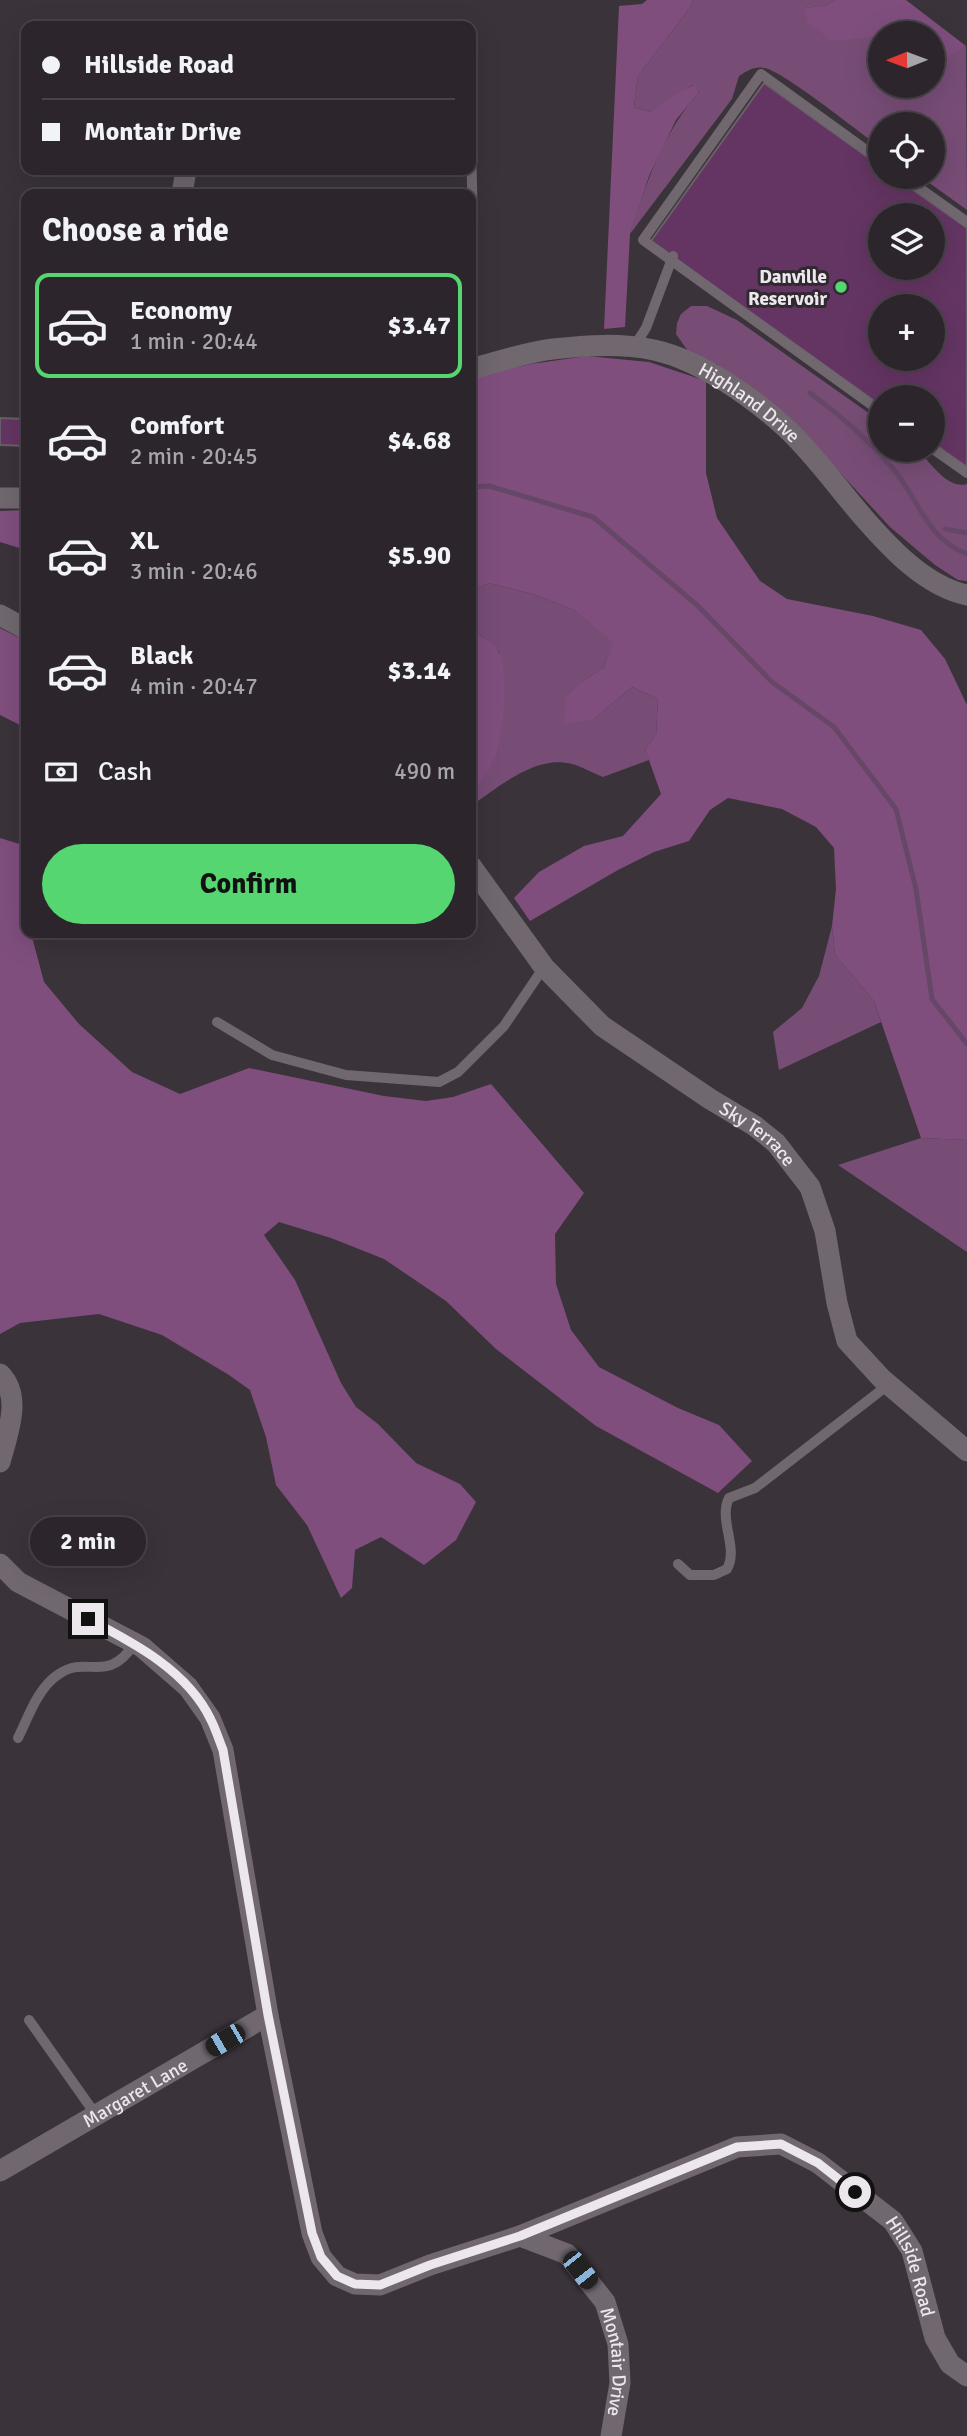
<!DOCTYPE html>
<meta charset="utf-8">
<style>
body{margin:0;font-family:Signika,sans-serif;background:#383238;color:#f1f3f6;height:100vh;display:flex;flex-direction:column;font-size:26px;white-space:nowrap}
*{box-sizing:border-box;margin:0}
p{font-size:23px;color:#a6a5a9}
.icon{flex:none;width:38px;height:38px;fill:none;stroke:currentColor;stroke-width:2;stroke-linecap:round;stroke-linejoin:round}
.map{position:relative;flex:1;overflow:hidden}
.drawer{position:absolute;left:21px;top:189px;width:455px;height:749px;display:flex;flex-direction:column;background:#2c262c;border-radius:14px;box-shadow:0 7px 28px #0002,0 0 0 2px #484348}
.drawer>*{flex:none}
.guide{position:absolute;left:21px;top:21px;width:455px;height:154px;border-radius:14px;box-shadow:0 7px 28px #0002,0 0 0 2px #484348;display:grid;align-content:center;height:154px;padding:0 21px;background:#2c262c}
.needle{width:46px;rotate:269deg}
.controls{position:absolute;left:868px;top:21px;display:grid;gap:14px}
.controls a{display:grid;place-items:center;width:77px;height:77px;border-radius:50%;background:#2c262c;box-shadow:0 7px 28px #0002,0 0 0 2px #484348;font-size:35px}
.end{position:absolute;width:32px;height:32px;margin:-16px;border:9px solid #ece7ec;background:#111;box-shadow:0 0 0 4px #111}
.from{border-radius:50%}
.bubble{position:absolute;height:49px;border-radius:24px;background:#2c262c;box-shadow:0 7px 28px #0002,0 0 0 2px #484348;font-size:23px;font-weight:700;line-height:49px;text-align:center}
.car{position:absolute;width:21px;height:42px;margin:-21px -10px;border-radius:9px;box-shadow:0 0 5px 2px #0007;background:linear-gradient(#222 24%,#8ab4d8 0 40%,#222 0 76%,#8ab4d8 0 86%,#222 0)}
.guide b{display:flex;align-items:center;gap:24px;height:66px;font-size:26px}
.guide b+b{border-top:2px solid #484348}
.guide i{width:18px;height:18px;background:#f1f3f6}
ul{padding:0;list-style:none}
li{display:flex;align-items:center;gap:21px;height:105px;margin:0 14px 10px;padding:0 7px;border:4px solid transparent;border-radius:14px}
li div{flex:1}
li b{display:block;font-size:26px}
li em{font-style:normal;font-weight:700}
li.active{border-color:#55d671}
li>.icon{width:63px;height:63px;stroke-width:1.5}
h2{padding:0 21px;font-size:32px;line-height:84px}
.pay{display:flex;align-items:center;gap:18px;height:77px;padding:0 21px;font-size:26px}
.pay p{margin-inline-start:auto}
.button{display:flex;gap:14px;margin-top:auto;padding:14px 21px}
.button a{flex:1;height:80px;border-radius:42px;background:#55d671;color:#111;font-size:28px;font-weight:700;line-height:80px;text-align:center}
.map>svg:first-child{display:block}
.green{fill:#774d76}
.forest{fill:#7f4e7d}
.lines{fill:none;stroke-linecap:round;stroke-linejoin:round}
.stream{stroke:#674767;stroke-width:5}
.building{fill:#643563;stroke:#685f67;stroke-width:2;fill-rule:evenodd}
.service{stroke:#70676f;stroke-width:10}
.minor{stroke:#70676f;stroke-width:21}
.route{stroke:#ece7ec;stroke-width:9}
.poi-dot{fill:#55d671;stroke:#302930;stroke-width:2.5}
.labels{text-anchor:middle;stroke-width:6;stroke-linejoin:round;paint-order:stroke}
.poi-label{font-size:19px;font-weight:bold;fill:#ece7ec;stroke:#302930;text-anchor:end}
.street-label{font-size:19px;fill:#ece7ec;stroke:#302930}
</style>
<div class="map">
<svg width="967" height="2436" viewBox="0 0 967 2436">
<rect width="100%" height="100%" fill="#3a333a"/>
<g class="green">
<path d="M693,0h142l-9,5 -21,3 54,30 21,-1v49h53v-27l6,3 27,-16 1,164 -46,-33h12v-53h-53v23c-20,-14 -98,-77 -116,-79 -10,-2 -17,3 -25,8l-7,23 -102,135c16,-51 33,-101 69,-142l-6,-7 -43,27 -16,-5 4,-31 54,-71z"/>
<path d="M691,306h16l30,14 143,101v29h38c12,12 30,40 49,34v97l-9,-1 -23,-15 -45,-38 -103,-112 -69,-50 -28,-11 -14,-20 1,-11 4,-9z"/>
<path d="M489,583l47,12 38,15 40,33 -10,24 -21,14 11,38 38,-32 26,12 -2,36 -11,14 4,11 -46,17c-10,-4 -20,-10 -31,-13 -36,-10 -73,23 -101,42v-11l22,-33 6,-110 -27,-25 -1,-36z"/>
<polygon points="832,926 835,955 874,1001 881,1022 779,1070 773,1032 802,1008 819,976"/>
<polygon points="921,1138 967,1140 967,1252 838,1165"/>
</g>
<g class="forest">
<polygon points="647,0 693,0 692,5 638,76 634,107 650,112 674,95 694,85 699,92 676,120 649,176 630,234 625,327 604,329 619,6 642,4"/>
<polygon points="835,0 906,0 966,46 939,63 933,59 933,33 880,33 880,37 832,41 808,22 804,8 826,5"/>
<polygon points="587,356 649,362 706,381 706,473 717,518 760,581 787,599 873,616 921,630 945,659 967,705 967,1140 921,1138 874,1001 835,955 832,926 836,889 834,848 816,827 782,809 728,798 710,810 689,841 654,852 618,870 530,921 514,898 539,872 584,846 623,836 661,794 645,749 656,735 658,699 632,687 594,719 564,724 566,698 583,681 604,667 613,643 574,610 536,595 489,583 471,591 471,377 531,364"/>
<polygon points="26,510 26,550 0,542 0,511"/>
<path d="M471,621c3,15 22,19 28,32 11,21 4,90 -7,111 -6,11 -14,21 -21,31v-76l2,-28 -2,-2z"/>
<polygon points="0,628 26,641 26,728 0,715"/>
<polygon points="0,838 26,846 26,933 31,933 44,982 79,1024 132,1072 180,1094 249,1068 384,1096 426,1101 453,1097 491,1084 584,1193 555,1234 556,1284 571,1330 599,1367 678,1408 719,1425 752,1461 718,1493 596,1426 496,1349 446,1301 384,1259 331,1238 279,1222 264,1235 295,1280 341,1383 356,1407 378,1424 416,1463 460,1484 476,1502 456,1540 424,1565 381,1537 355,1550 352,1588 341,1598 307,1525 276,1485 266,1437 250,1390 229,1375 162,1335 99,1314 20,1323 0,1334"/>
</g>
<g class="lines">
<g class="stream">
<path d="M810,393c29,21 57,46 81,73 27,31 35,73 76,88"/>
<polyline points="471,487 489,486 593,517 697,605 772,682 834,727 896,809 916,889 932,999 967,1044"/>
<polyline points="945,529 967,533"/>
</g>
</g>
<g class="building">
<path d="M764,83l116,83v11h15l72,51v239l-34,-24v-46h-53v8l-229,-164zM880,215h53v53h-53zM880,306h53v53h-53z"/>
<polygon points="0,418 26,419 26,446 0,445"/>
</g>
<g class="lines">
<g class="service">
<polyline points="880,160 761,74 643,240 880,411"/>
<polyline points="904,177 967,222"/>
<polyline points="471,252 473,232 471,139"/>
<polyline points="633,348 646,328 673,256"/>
<polyline points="933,449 967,473"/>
<polyline points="217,1022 272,1055 346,1075 439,1082 458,1072 504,1026 544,967"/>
<path d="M678,1564l12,11h24l13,-6c12,-21 -9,-49 2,-71l26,-10 133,-103"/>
<path d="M18,1738c10,-20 20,-51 41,-64 30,-20 47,12 76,-31"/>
<polyline points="29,2020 96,2115"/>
</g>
<g class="minor">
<polyline points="182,194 186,170"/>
<path id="s1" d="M471,369c27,-7 55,-17 82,-20 34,-4 68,-6 101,1 46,10 98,47 132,78 28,26 52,60 77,89 27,31 62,69 104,78"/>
<polyline points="0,498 26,498"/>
<polyline points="0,615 26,629"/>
<path id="s2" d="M471,866l73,101 58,59 108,73 45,27 21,17 34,44 15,44 12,72 10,38 35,38 85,72"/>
<path d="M0,1374c23,23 7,61 0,88"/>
<path id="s3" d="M0,1564l18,18 124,65 46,40 22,31 13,32 45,265 44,218 9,24 16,19 18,8 25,1 50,-20 90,-29 217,-89 44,-3 37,19 75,58 19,30 23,87 15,26 17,12"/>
<path id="s4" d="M0,2171l268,-156"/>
<path id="s5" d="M520,2236l47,18 38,48 13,42 2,39 -9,53"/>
</g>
</g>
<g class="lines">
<path class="route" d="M88,1619c46,24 100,52 123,101 5,10 8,20 12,30l45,265 44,218 9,24 16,19 18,8 25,1 50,-20 90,-29 217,-89 44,-3 37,19 37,29"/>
</g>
<circle class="poi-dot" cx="841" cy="287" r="7"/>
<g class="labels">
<g class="poi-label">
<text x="827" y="283">Danville<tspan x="827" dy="22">Reservoir</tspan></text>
</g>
<g class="street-label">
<text dy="7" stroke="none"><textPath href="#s1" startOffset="296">Highland Drive</textPath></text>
<text dy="7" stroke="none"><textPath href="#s2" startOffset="397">Sky Terrace</textPath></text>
<text dy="7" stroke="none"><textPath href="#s4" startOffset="156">Margaret Lane</textPath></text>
<text dy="7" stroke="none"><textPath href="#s3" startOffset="1498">Hillside Road</textPath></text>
<text dy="7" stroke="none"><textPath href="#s5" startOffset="173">Montair Drive</textPath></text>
</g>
</g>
</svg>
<div class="controls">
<a><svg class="needle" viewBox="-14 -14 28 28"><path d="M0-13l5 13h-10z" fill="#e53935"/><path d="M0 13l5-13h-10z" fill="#a6a5a9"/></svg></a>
<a><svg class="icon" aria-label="locate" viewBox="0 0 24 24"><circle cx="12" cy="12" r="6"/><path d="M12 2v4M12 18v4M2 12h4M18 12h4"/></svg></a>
<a><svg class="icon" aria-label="layers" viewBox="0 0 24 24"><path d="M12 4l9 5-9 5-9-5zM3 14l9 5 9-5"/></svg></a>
<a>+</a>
<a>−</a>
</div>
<i class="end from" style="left:855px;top:2192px"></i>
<i class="end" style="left:88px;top:1619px"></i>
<div class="bubble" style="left:30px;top:1517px;width:116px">2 min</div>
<i class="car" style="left:225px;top:2040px;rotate:240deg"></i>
<i class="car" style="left:580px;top:2270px;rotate:142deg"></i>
<div class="guide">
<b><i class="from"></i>Hillside Road</b>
<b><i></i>Montair Drive</b>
</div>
<section class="drawer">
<h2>Choose a ride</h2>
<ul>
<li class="active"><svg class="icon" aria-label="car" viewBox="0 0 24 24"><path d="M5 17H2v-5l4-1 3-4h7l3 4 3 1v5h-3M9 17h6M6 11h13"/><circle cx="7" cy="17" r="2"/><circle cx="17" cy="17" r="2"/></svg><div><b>Economy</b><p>1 min · 20:44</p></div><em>$3.47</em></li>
<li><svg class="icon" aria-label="car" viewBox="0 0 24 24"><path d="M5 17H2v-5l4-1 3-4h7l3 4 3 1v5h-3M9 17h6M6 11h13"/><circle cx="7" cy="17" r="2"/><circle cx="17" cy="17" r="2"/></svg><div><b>Comfort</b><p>2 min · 20:45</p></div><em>$4.68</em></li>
<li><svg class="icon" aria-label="car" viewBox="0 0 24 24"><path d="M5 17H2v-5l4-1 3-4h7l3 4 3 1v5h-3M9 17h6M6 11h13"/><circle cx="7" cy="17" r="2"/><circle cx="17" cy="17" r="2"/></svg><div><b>XL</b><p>3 min · 20:46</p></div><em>$5.90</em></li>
<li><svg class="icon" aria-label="car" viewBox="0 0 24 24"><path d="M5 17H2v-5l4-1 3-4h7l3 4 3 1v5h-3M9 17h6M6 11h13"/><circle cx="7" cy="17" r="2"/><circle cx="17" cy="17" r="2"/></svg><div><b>Black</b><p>4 min · 20:47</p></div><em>$3.14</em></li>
</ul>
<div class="pay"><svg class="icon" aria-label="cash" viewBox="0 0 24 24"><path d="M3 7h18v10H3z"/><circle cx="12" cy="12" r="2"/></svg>Cash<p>490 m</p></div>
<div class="button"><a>Confirm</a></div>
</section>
</div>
